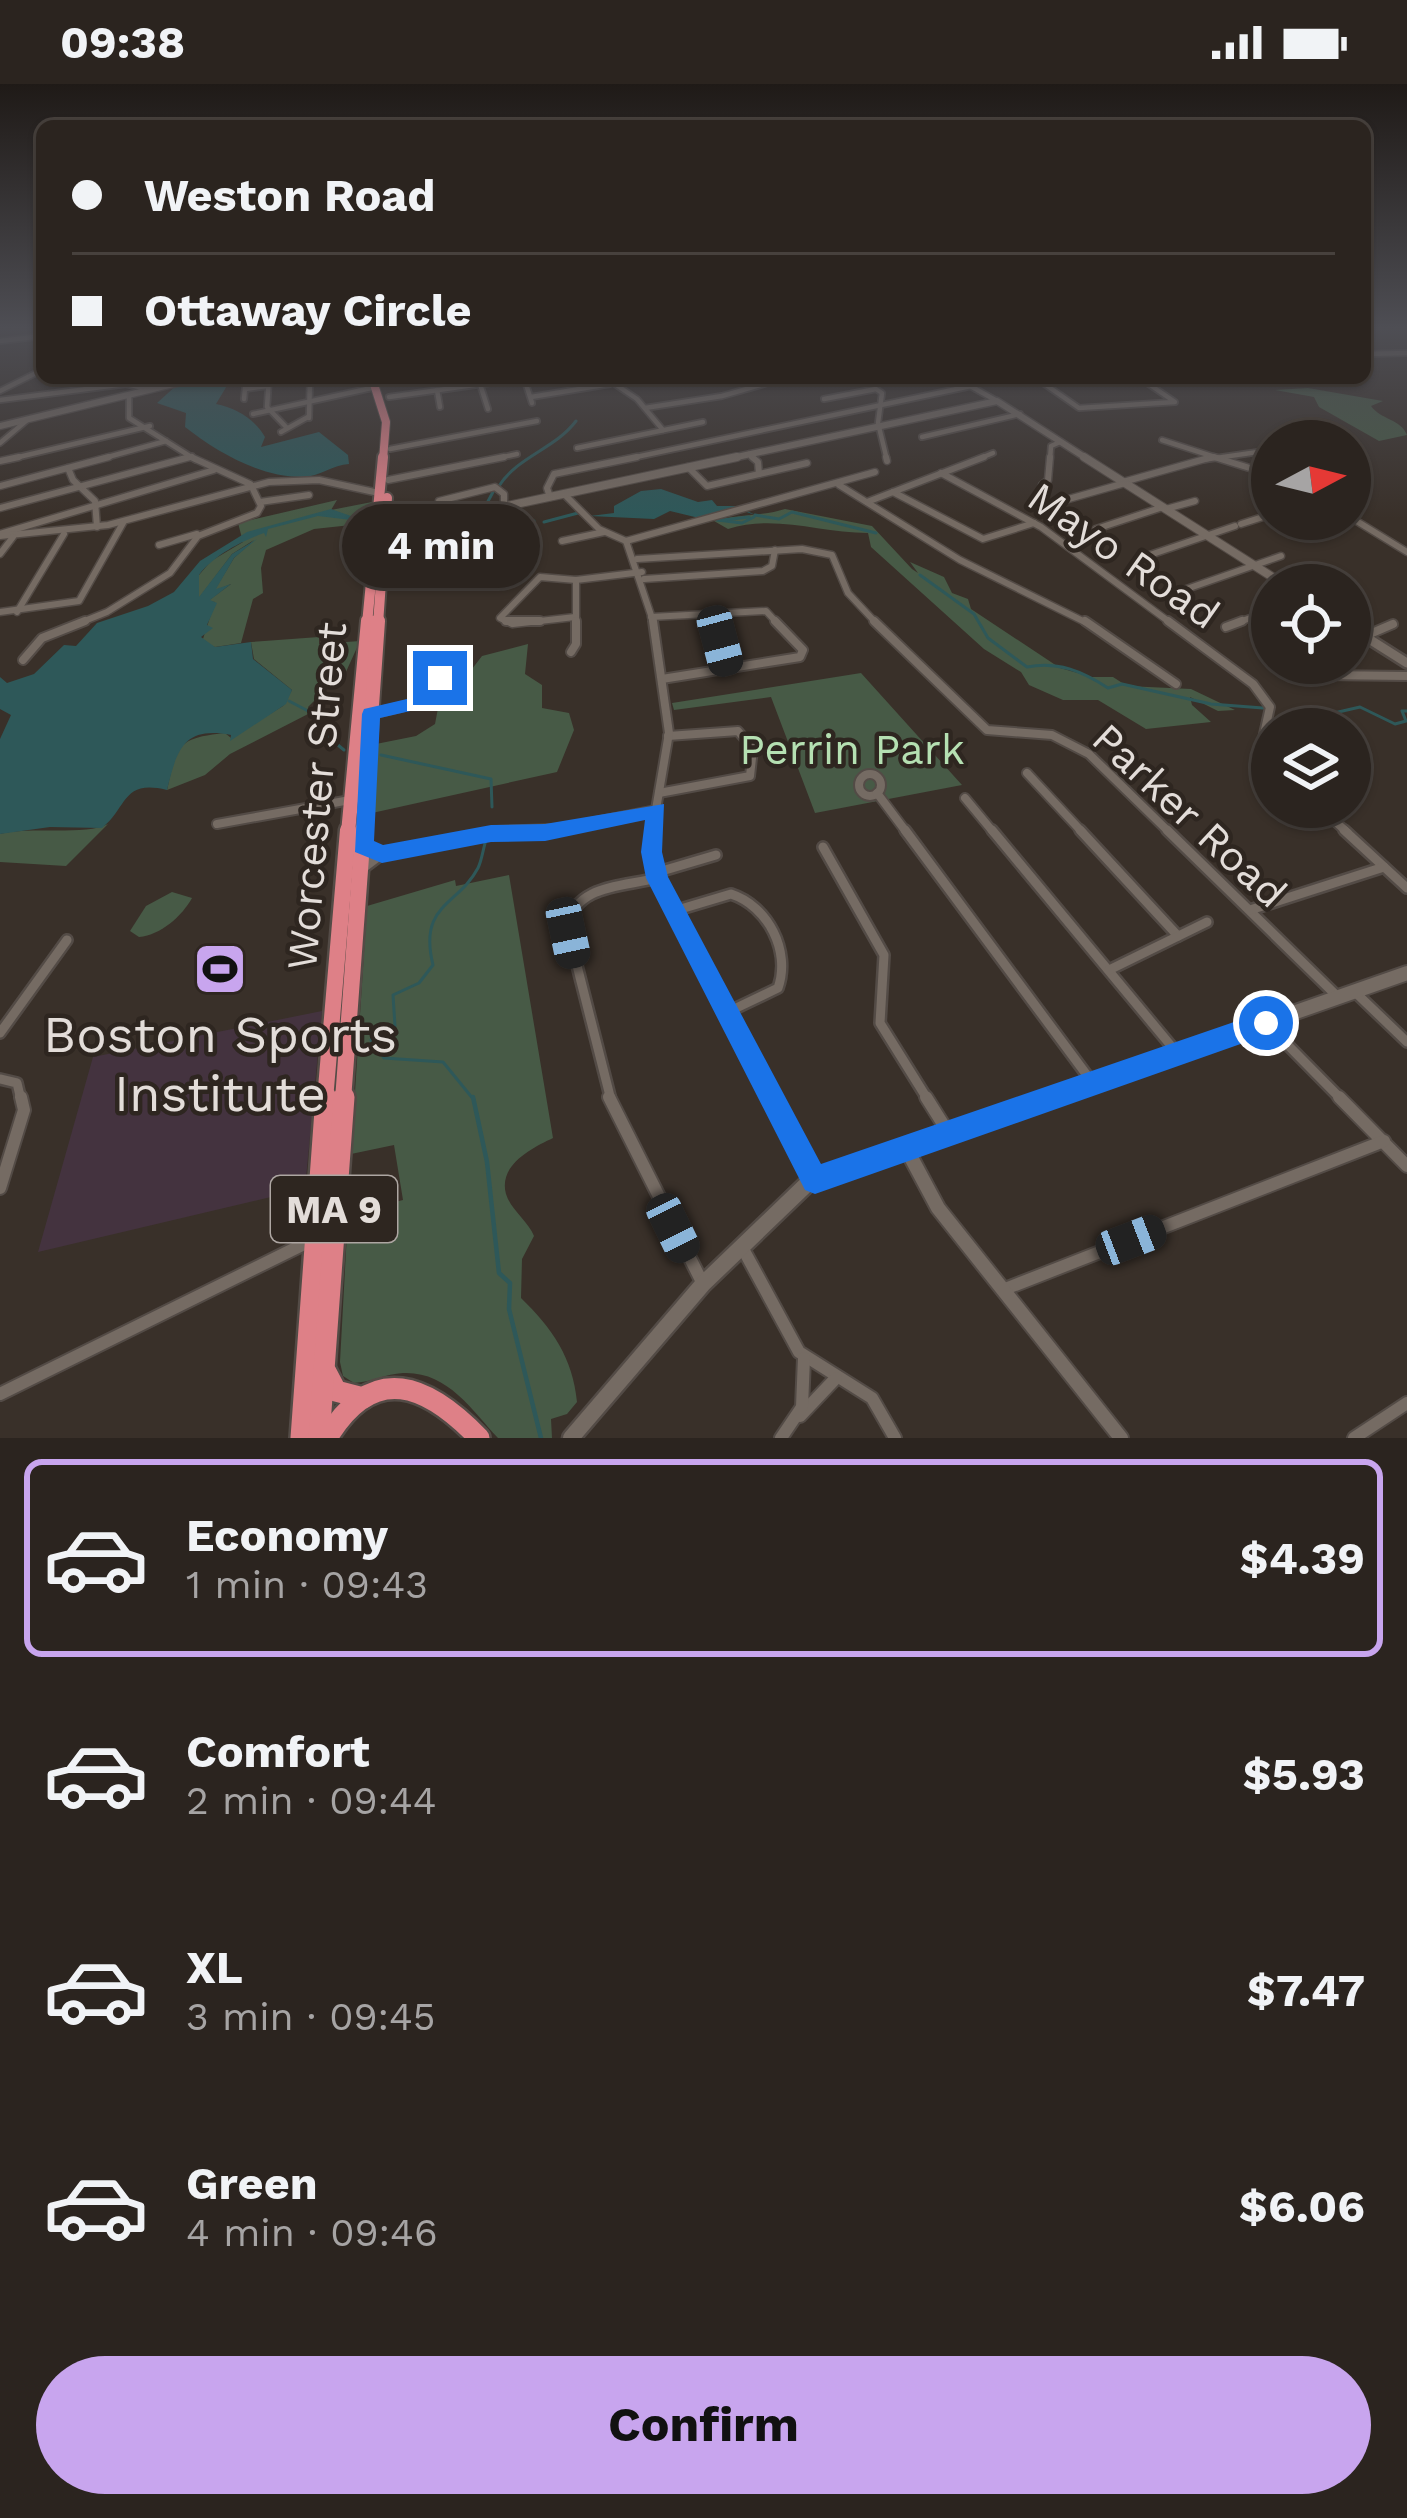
<!DOCTYPE html>
<meta charset="utf-8">
<style>
body{margin:0;font-family:"Work Sans",sans-serif;background:#332c28;color:#f1f3f6;height:100vh;display:flex;flex-direction:column;font-size:45px;white-space:nowrap}
*{box-sizing:border-box;margin:0}
p{font-size:39px;color:#a6a4a4}
.icon{flex:none;width:66px;height:66px;fill:none;stroke:currentColor;stroke-width:2;stroke-linecap:round;stroke-linejoin:round}
.map{position:relative;height:1354px;overflow:hidden}
.panel{display:flex;flex-direction:column;background:#2b241f;flex:1}
.panel>*{flex:none}
.banner{position:absolute;left:36px;top:36px;width:1335px;height:264px;border-radius:18px;box-shadow:0 3px 9px #0004,0 0 0 3px #47413d;display:grid;align-content:center;height:264px;padding:0 36px;background:#2b241f}
.needle{width:78px;rotate:83deg}
.tools{position:absolute;left:1251px;top:336px;display:grid;gap:24px}
.tools a{display:grid;place-items:center;width:120px;height:120px;border-radius:50%;background:#2b241f;box-shadow:0 3px 9px #0004,0 0 0 3px #47413d;font-size:60px}
.end{position:absolute;width:54px;height:54px;margin:-27px;border:15px solid #1a73e8;background:#fff;box-shadow:0 0 0 6px #fff}
.from{border-radius:50%}
.bubble{position:absolute;height:84px;border-radius:42px;background:#2b241f;box-shadow:0 3px 9px #0004,0 0 0 3px #47413d;font-size:39px;font-weight:700;line-height:84px;text-align:center}
.car{position:absolute;width:36px;height:72px;margin:-36px -18px;border-radius:15px;box-shadow:0 0 9px 3px #0007;background:linear-gradient(#222 24%,#8ab4d8 0 40%,#222 0 76%,#8ab4d8 0 86%,#222 0)}
.banner b{display:flex;align-items:center;gap:42px;height:114px;font-size:45px}
.banner b+b{border-top:3px solid #47413d}
.banner i{width:30px;height:30px;background:#f1f3f6}
ul{padding:21px 0 0;list-style:none}
li{display:flex;align-items:center;gap:36px;height:198px;margin:0 24px 18px;padding:0 12px;border:6px solid transparent;border-radius:18px}
li div{flex:1}
li b{display:block;font-size:45px}
li em{font-style:normal;font-weight:700}
li.active{border-color:#c8a5ee}
li>.icon{width:108px;height:108px;stroke-width:1.5}
.action{display:flex;gap:24px;margin-top:auto;padding:24px 36px}
.action a{flex:1;height:138px;border-radius:72px;background:#c8a5ee;color:#111;font-size:48px;font-weight:700;line-height:138px;text-align:center}
.status{display:flex;justify-content:space-between;align-items:center;height:84px;padding:0 60px;background:#2b241f;direction:ltr}
.status svg{height:33px;fill:currentColor}
.map>svg:first-child{display:block}
.commercial{fill:#44333f}
.green{fill:#475a46}
.water{fill:#2e5859}
.lines{fill:none;stroke-linecap:round;stroke-linejoin:round}
.stream-far1{stroke:#2e5859;stroke-width:3}
.stream{stroke:#2e5859;stroke-width:4.5}
.minor-far4-casing{stroke:#534b46;stroke-width:8}
.minor-far3-casing{stroke:#534b46;stroke-width:9}
.minor-far2-casing{stroke:#534b46;stroke-width:12}
.minor-far1-casing{stroke:#534b46;stroke-width:14}
.minor-casing{stroke:#534b46;stroke-width:16}
.tertiary-far3-casing{stroke:#534b46;stroke-width:9}
.tertiary-far2-casing{stroke:#534b46;stroke-width:10}
.tertiary-far1-casing{stroke:#534b46;stroke-width:14}
.tertiary-casing{stroke:#534b46;stroke-width:18}
.secondary-far1-casing{stroke:#534b46;stroke-width:18}
.secondary-casing{stroke:#534b46;stroke-width:21}
.trunk-far4-casing{stroke:#534b46;stroke-width:10}
.trunk-far3-casing{stroke:#534b46;stroke-width:14}
.trunk-far2-casing{stroke:#534b46;stroke-width:18}
.trunk-far1-casing{stroke:#534b46;stroke-width:21}
.trunk-casing{stroke:#534b46;stroke-width:26}
.minor-far4{stroke:#756b63;stroke-width:4.5}
.minor-far3{stroke:#756b63;stroke-width:6}
.minor-far2{stroke:#756b63;stroke-width:8}
.minor-far1{stroke:#756b63;stroke-width:9}
.minor{stroke:#756b63;stroke-width:12}
.tertiary-far3{stroke:#756b63;stroke-width:6}
.tertiary-far2{stroke:#756b63;stroke-width:8}
.tertiary-far1{stroke:#756b63;stroke-width:9}
.tertiary{stroke:#756b63;stroke-width:14}
.secondary-far1{stroke:#756b63;stroke-width:14}
.secondary{stroke:#756b63;stroke-width:16}
.trunk-far4{stroke:#de8087;stroke-width:8}
.trunk-far3{stroke:#de8087;stroke-width:10}
.trunk-far2{stroke:#de8087;stroke-width:14}
.trunk-far1{stroke:#de8087;stroke-width:16}
.trunk{stroke:#de8087;stroke-width:21}
.route{fill:#1a73e8}
.labels{text-anchor:middle;stroke-width:9;stroke-linejoin:round;paint-order:stroke}
.shield{fill:#2e2620;stroke:#ada6a2;stroke-width:3}
.shield-label{font-size:39px;font-weight:bold;fill:#e3ddd9}
.street-label{font-size:42px;fill:#e3ddd9;stroke:#2e2620}
.park-label{font-size:42px;fill:#b5e0b2;stroke:#2e2620}
.near-poi-label{font-size:51px;fill:#e3ddd9;stroke:#2e2620}
</style>
<div class="status"><b>09:38</b><svg viewBox="0 0 49 12"><path d="M0 12V9h3v3zM5 12V6h3v6zM10 12V3h3v9zM15 12V0h3v12zM26 1h20v11H26zM47 4h2v5h-2z"/></svg></div>
<div class="map">
<svg width="1407" height="1354" viewBox="0 0 1407 1354">
<rect width="100%" height="100%" fill="#393029"/>
<polygon class="commercial" points="322,927 305,1105 38,1168 93,973"/>
<g class="green">
<path d="M1308,304l75,13 -12,5c10,14 30,13 36,29l-28,6 -60,-34 -5,-10 -39,-7z"/>
<polygon points="337,416 331,426 372,418 367,432 370,439 314,445 266,466 261,484 263,509 253,515 241,559 215,563 202,558 215,518 208,517 231,500 214,507 234,474 254,456 232,470 199,514 199,491 211,477 243,458 238,439"/>
<path d="M785,425l87,17 40,43 6,4 -8,-11 34,15 8,16 16,6 3,10 89,59 32,9h21l14,9 64,3 44,21 -17,1 -28,-14 2,8 19,17 -65,7 -48,-29h-35l-34,-15 -8,-13 -37,-23 -113,-102 -3,-14c-47,0 -94,-19 -140,-4l-14,-8c25,-7 50,-5 71,-12z"/>
<path d="M319,553v7l41,-3 -20,44 -14,4 -18,18 2,6 -80,41 -25,21 -38,15c10,-45 10,-52 58,-57l6,5 52,-32 9,-16 -38,-31 -3,-17z"/>
<polygon points="528,560 525,590 542,601 542,624 569,629 574,646 557,688 372,729 376,660 416,652 435,640 439,619 430,615 441,601 472,585 482,572"/>
<polygon points="861,589 962,701 815,729 771,613 674,626 672,619"/>
<path d="M108,740l-42,42 -66,-4v-28c31,-8 86,2 108,-10z"/>
<path d="M509,791l44,263c-21,10 -55,27 -47,56 5,16 22,27 28,42l-12,23 -1,39c31,30 52,60 56,104l-10,12 -16,5 1,19h-54c-27,-29 -51,-67 -95,-65 -17,1 -32,9 -49,10l-11,-7 -3,-14 8,-148 55,-14 -9,-55 -43,9 16,-248 88,-26 1,6z"/>
<path d="M172,808l20,6c-10,18 -31,37 -53,39l-9,-6 16,-25z"/>
</g>
<g class="water">
<path d="M211,294l17,6 -12,20c20,4 39,15 49,33l-4,10 58,-15 29,23 1,9c-16,1 -29,12 -45,13 -43,1 -87,-25 -119,-50l1,-14 -29,-10 21,-19z"/>
<polygon points="661,405 698,418 712,416 717,422 738,422 755,431 738,425 699,434 670,427 654,435 590,432 614,429 614,422 641,407"/>
<path d="M331,425l37,13 -50,-6 -50,13 -2,8 -2,-4c-22,8 -51,23 -65,42v22l33,-43 25,-15 -23,19 -18,31 15,-5 -21,16 7,3 -10,22 6,3 -12,9 14,10 36,-5 2,17 39,31 -6,14 -56,37 1,-6c-48,-9 -54,15 -64,55 -45,-11 -39,17 -65,38l-52,-1 -50,7v-95l11,-24 -11,-6v-32l7,6 27,-9 30,-29 12,1 21,-23 51,-17 26,-14 26,-31 47,-29z"/>
</g>
<g class="lines">
<g class="stream-far1">
<path d="M499,402c19,-30 56,-37 77,-65"/>
<polyline points="485,423 494,406"/>
<polyline points="755,431 779,435 792,428 876,449"/>
<polyline points="717,436 742,439 754,433"/>
<polyline points="723,436 749,433"/>
<polyline points="544,438 578,429"/>
<polyline points="442,452 462,454 534,437"/>
<path d="M920,491l54,39 14,24 39,29c31,-6 55,4 81,21l14,-4 89,20 52,4"/>
<polyline points="289,617 310,628"/>
<polyline points="1284,631 1308,635 1360,623 1395,640 1406,637 1402,627 1407,627"/>
<polyline points="318,633 322,648 344,666"/>
<polyline points="381,671 491,695 492,723"/>
<path d="M474,1016l-31,-38 -59,-4 -13,-18 4,-7 20,-7 -2,-31 26,-12 14,-18c-15,-61 25,-59 45,-97 4,-8 5,-19 8,-28"/>
</g>
<polyline class="stream" points="473,1013 487,1078 499,1189 510,1199 509,1225 541,1354"/>
<g class="minor-far4-casing">
<g id="minor-far4">
<polyline points="0,257 42,252"/>
<polyline points="1365,270 1407,269"/>
<polyline points="123,294 126,300 148,305"/>
<polyline points="269,294 267,323 287,344"/>
<polyline points="524,294 532,319"/>
<polyline points="606,294 637,315 663,346"/>
<polyline points="861,294 888,294"/>
<polyline points="956,294 997,317"/>
<polyline points="1036,294 1079,324 1175,318 1140,294"/>
<polyline points="383,295 392,294"/>
<polyline points="1040,296 1069,294"/>
<polyline points="480,300 488,325"/>
<polyline points="245,305 267,302"/>
<polyline points="437,306 440,323"/>
<polyline points="0,307 42,286"/>
<polyline points="129,311 129,334 196,376"/>
<polyline points="389,313 525,294"/>
<polyline points="531,313 610,300"/>
<polyline points="244,315 246,294"/>
<polyline points="824,315 876,305 882,309 878,339 887,376"/>
<polyline points="0,316 126,300"/>
<polyline points="645,324 722,312 785,294"/>
<polyline points="253,330 376,303"/>
<polyline points="309,334 310,294"/>
<polyline points="281,348 308,333"/>
<polyline points="922,353 1020,330"/>
<polyline points="1162,356 1224,376"/>
<polyline points="0,359 26,337"/>
<polyline points="577,364 703,338"/>
<polyline points="390,365 537,337"/>
<polyline points="749,370 755,376"/>
<polyline points="6,376 150,342"/>
<polyline points="97,376 166,357"/>
<polyline points="179,376 192,372"/>
<polyline points="489,376 517,370"/>
<polyline points="622,376 971,302"/>
<polyline points="976,376 993,369"/>
<polyline points="1050,376 1051,362 1060,358"/>
<polyline points="1202,376 1272,366"/>
</g>
</g>
<g class="minor-far3-casing">
<g id="minor-far3">
<polyline points="191,373 250,400"/>
<polyline points="752,373 758,378 759,390"/>
<polyline points="886,373 887,377"/>
<polyline points="1214,373 1272,391"/>
<polyline points="0,377 19,373"/>
<polyline points="688,383 707,402 807,379"/>
<polyline points="68,384 73,396 95,417 97,443"/>
<polyline points="941,389 1041,443 1172,540"/>
<polyline points="388,396 504,373"/>
<polyline points="1123,398 1212,373"/>
<polyline points="839,401 960,476 1089,540"/>
<polyline points="1042,401 1048,396 1050,373"/>
<polyline points="0,402 109,373"/>
<polyline points="893,408 983,455 1034,439"/>
<polyline points="564,410 599,445 626,457"/>
<polyline points="550,413 547,404 554,390 637,373"/>
<polyline points="260,418 309,411"/>
<polyline points="867,418 984,373"/>
<polyline points="1058,418 1125,399"/>
<polyline points="0,424 190,373"/>
<polyline points="1166,425 1195,417"/>
<polyline points="1350,433 1407,468"/>
<polyline points="446,436 439,428 439,417 495,403 504,410 504,423"/>
<polyline points="1241,440 1272,430"/>
<polyline points="1096,445 1163,423"/>
<polyline points="0,450 214,386"/>
<polyline points="0,452 108,441 269,398 319,396 379,409"/>
<polyline points="562,457 604,448"/>
<polyline points="626,457 654,540"/>
<polyline points="626,457 875,388"/>
<polyline points="159,461 197,450"/>
<polyline points="0,470 13,453"/>
<polyline points="637,475 802,465 832,471 848,509 877,540"/>
<polyline points="1138,475 1235,442"/>
<polyline points="644,495 763,487 772,482 775,466"/>
<polyline points="576,496 576,540"/>
<polyline points="1178,508 1281,472"/>
<polyline points="0,528 79,517 123,439"/>
<polyline points="17,528 64,450"/>
<polyline points="713,529 716,540"/>
<polyline points="651,533 766,527 778,540"/>
<polyline points="77,540 107,528 170,489 198,452 257,429 261,422 251,401"/>
<polyline points="512,540 500,534 540,493 576,496 642,488"/>
<polyline points="513,540 575,533"/>
<polyline points="1234,540 1272,526"/>
</g>
</g>
<g class="minor-far2-casing">
<g id="minor-far2">
<polyline points="506,537 540,537"/>
<polyline points="715,537 728,585"/>
<polyline points="874,537 987,646 1052,651 1089,670 1170,749"/>
<polyline points="1085,537 1176,600"/>
<polyline points="1168,537 1253,600 1270,623 1262,659 1272,678"/>
<polyline points="1226,543 1242,537"/>
<polyline points="1365,552 1393,540"/>
<polyline points="571,568 576,560 576,537"/>
<polyline points="23,576 42,554 85,537"/>
<polyline points="1294,586 1320,591 1407,592"/>
<polyline points="662,595 800,573 803,566 775,537"/>
<polyline points="372,630 413,620 450,589"/>
<polyline points="1027,689 1083,749"/>
<circle cx="870" cy="701" r="11"/>
<polyline points="659,709 750,692 753,665 738,647 668,652"/>
<polyline points="877,709 907,749"/>
<polyline points="965,714 994,749"/>
<polyline points="1319,723 1348,749"/>
<polyline points="217,740 350,716"/>
<polyline points="490,749 545,748 657,726"/>
<polyline points="652,749 669,649 653,537"/>
</g>
</g>
<g class="minor-far1-casing">
<g id="minor-far1">
<polyline points="653,746 655,789 773,1016"/>
<polyline points="905,746 1092,998"/>
<polyline points="992,746 1177,969"/>
<polyline points="1080,746 1178,852"/>
<polyline points="1167,746 1339,914"/>
<polyline points="1344,746 1407,804"/>
<polyline points="823,763 884,871 880,939 928,1016"/>
<polyline points="362,785 382,770 496,748 554,746"/>
<polyline points="655,789 716,771"/>
<polyline points="1250,826 1384,783"/>
<path d="M674,827l57,-17c37,12 60,57 47,94l-48,23"/>
<polyline points="1109,886 1207,838"/>
<polyline points="1356,909 1407,958"/>
<polyline points="1267,940 1342,1016"/>
<polyline points="0,949 67,856"/>
<polyline points="0,995 17,999 21,1016"/>
<path d="M611,1016l-44,-174c9,-42 56,-39 90,-48"/>
</g>
</g>
<g class="minor-casing">
<g id="minor">
<polyline points="609,1013 702,1198"/>
<polyline points="772,1013 815,1096"/>
<polyline points="926,1013 948,1048"/>
<polyline points="1339,1013 1407,1082"/>
<polyline points="0,1104 24,1026 21,1013"/>
<polyline points="742,1163 799,1268 872,1314 895,1354"/>
<polyline points="1005,1205 1384,1057"/>
<polyline points="0,1310 310,1157"/>
<polyline points="800,1332 836,1294"/>
<polyline points="781,1354 802,1323 804,1274"/>
<polyline points="1354,1354 1407,1319"/>
</g>
</g>
<g class="tertiary-far3-casing">
<g id="tertiary-far3">
<polyline points="0,342 198,294"/>
<polyline points="723,376 997,317 1089,376"/>
</g>
</g>
<g class="tertiary-far2-casing">
<g id="tertiary-far2">
<polyline points="1084,373 1285,501"/>
<polyline points="380,449 737,373"/>
</g>
</g>
<g class="tertiary-far1-casing">
<polyline id="tertiary-far1" points="1350,543 1407,579"/>
</g>
<g class="tertiary-casing">
<polyline id="tertiary" points="906,1064 938,1124 1121,1354"/>
</g>
<g class="secondary-far1-casing">
<polyline id="secondary-far1" points="1045,1016 1407,889"/>
</g>
<g class="secondary-casing">
<polyline id="secondary" points="571,1354 703,1200 808,1099 1054,1013"/>
</g>
<g class="trunk-far4-casing">
<polyline id="trunk-far4" points="372,294 386,338 383,376"/>
</g>
<g class="trunk-far3-casing">
<g id="trunk-far3">
<polyline points="367,540 383,373"/>
<polyline points="378,540 387,414"/>
</g>
</g>
<g class="trunk-far2-casing">
<g id="trunk-far2">
<polyline points="348,749 368,537"/>
<polyline points="363,749 378,537"/>
</g>
</g>
<g class="trunk-far1-casing">
<g id="trunk-far1">
<polyline points="325,1016 348,746"/>
<polyline points="343,1016 363,746"/>
</g>
</g>
<g class="trunk-casing">
<g id="trunk">
<polyline points="326,1288 336,1307 363,1314"/>
<polyline points="301,1354 326,1013"/>
<polyline points="319,1354 344,1013"/>
<path d="M327,1354c47,-78 101,-53 152,0"/>
</g>
</g>
<use href="#minor-far4" class="minor-far4"/>
<use href="#minor-far3" class="minor-far3"/>
<use href="#minor-far2" class="minor-far2"/>
<use href="#minor-far1" class="minor-far1"/>
<use href="#minor" class="minor"/>
<use href="#tertiary-far3" class="tertiary-far3"/>
<use href="#tertiary-far2" class="tertiary-far2"/>
<use href="#tertiary-far1" class="tertiary-far1"/>
<use href="#tertiary" class="tertiary"/>
<use href="#secondary-far1" class="secondary-far1"/>
<use href="#secondary" class="secondary"/>
<use href="#trunk-far4" class="trunk-far4"/>
<use href="#trunk-far3" class="trunk-far3"/>
<use href="#trunk-far2" class="trunk-far2"/>
<use href="#trunk-far1" class="trunk-far1"/>
<use href="#trunk" class="trunk"/>
</g>
<linearGradient id="sky" x2="0" y2="1"><stop stop-color="#1f1a17"/><stop offset="0.56" stop-color="#4e4e54"/><stop offset="1" stop-color="#4e4e54" stop-opacity="0"/></linearGradient>
<rect width="1407" height="435" fill="url(#sky)"/>
<polygon class="route" points="440,588 448,594 419,625 380,634 374,757 383,761 491,741 545,740 664,720 662,768 668,793 821,1080 1266,927 1275,930 1279,939 1275,948 1266,951 815,1110 805,1106 646,794 641,768 645,736 545,757 491,758 382,779 355,768 362,630 364,625 407,615"/>
<defs>
<g id="stadium-square" transform="scale(2.7)"><rect x="-9" y="-9" width="18" height="18" rx="4" fill="#c8a5ee" stroke="#2e2620"/><path d="M0-5a6.5 5 0 1 0 0 10a6.5 5 0 1 0 0-10ZM-3.5-1.8h7v3.6h-7Z" fill="#111"/></g>
</defs>
<g fill-rule="evenodd">
<use href="#stadium-square" x="220" y="885"/>
</g>
<g class="labels">
<rect class="shield" x="271" y="1092" width="126" height="66" rx="9"/>
<g class="shield-label">
<text x="334" y="1139">MA 9</text>
</g>
<g class="street-label">
<text transform="translate(1124 471) rotate(35)" y="15">Mayo Road</text>
<text transform="translate(316 712) rotate(-85)" y="15">Worcester Street</text>
<text transform="translate(1190 731) rotate(43)" y="15">Parker Road</text>
</g>
<g class="park-label">
<text x="852" y="680">Perrin Park</text>
</g>
<g class="near-poi-label">
<text x="220" y="968">Boston Sports<tspan x="220" dy="59">Institute</tspan></text>
</g>
</g>
</svg>
<div class="tools">
<a><svg class="needle" viewBox="-14 -14 28 28"><path d="M0-13l5 13h-10z" fill="#e53935"/><path d="M0 13l5-13h-10z" fill="#a6a4a4"/></svg></a>
<a><svg class="icon" aria-label="locate" viewBox="0 0 24 24"><circle cx="12" cy="12" r="6"/><path d="M12 2v4M12 18v4M2 12h4M18 12h4"/></svg></a>
<a><svg class="icon" aria-label="layers" viewBox="0 0 24 24"><path d="M12 4l9 5-9 5-9-5zM3 14l9 5 9-5"/></svg></a>
</div>
<i class="end from" style="left:1266px;top:939px"></i>
<i class="end" style="left:440px;top:594px"></i>
<div class="bubble" style="left:342px;top:420px;width:198px">4 min</div>
<i class="car" style="left:720px;top:557px;rotate:165deg"></i>
<i class="car" style="left:568px;top:849px;rotate:168deg"></i>
<i class="car" style="left:673px;top:1144px;rotate:154deg"></i>
<i class="car" style="left:1131px;top:1156px;rotate:69deg"></i>
<div class="banner">
<b><i class="from"></i>Weston Road</b>
<b><i></i>Ottaway Circle</b>
</div>
</div>
<section class="panel">
<ul>
<li class="active"><svg class="icon" aria-label="car" viewBox="0 0 24 24"><path d="M5 17H2v-5l4-1 3-4h7l3 4 3 1v5h-3M9 17h6M6 11h13"/><circle cx="7" cy="17" r="2"/><circle cx="17" cy="17" r="2"/></svg><div><b>Economy</b><p>1 min · 09:43</p></div><em>$4.39</em></li>
<li><svg class="icon" aria-label="car" viewBox="0 0 24 24"><path d="M5 17H2v-5l4-1 3-4h7l3 4 3 1v5h-3M9 17h6M6 11h13"/><circle cx="7" cy="17" r="2"/><circle cx="17" cy="17" r="2"/></svg><div><b>Comfort</b><p>2 min · 09:44</p></div><em>$5.93</em></li>
<li><svg class="icon" aria-label="car" viewBox="0 0 24 24"><path d="M5 17H2v-5l4-1 3-4h7l3 4 3 1v5h-3M9 17h6M6 11h13"/><circle cx="7" cy="17" r="2"/><circle cx="17" cy="17" r="2"/></svg><div><b>XL</b><p>3 min · 09:45</p></div><em>$7.47</em></li>
<li><svg class="icon" aria-label="car" viewBox="0 0 24 24"><path d="M5 17H2v-5l4-1 3-4h7l3 4 3 1v5h-3M9 17h6M6 11h13"/><circle cx="7" cy="17" r="2"/><circle cx="17" cy="17" r="2"/></svg><div><b>Green</b><p>4 min · 09:46</p></div><em>$6.06</em></li>
</ul>
<div class="action"><a>Confirm</a></div>
</section>
